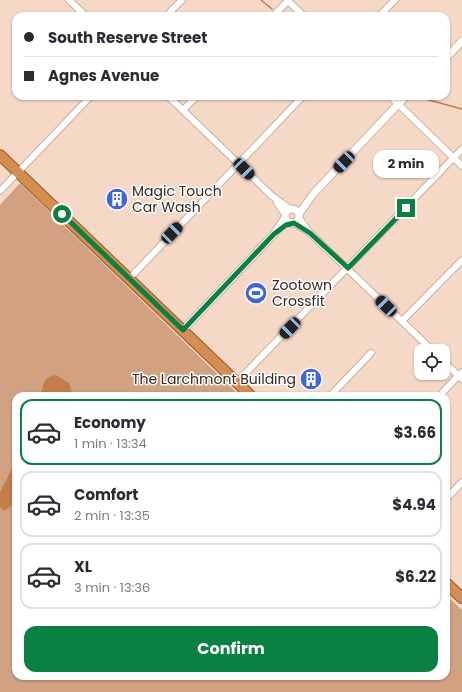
<!DOCTYPE html>
<meta charset="utf-8">
<style>
body{margin:0;font-family:Poppins,sans-serif;background:#f7f7f7;color:#2b2b33;height:100vh;display:flex;flex-direction:column;font-size:15px;white-space:nowrap}
*{box-sizing:border-box;margin:0}
p{font-size:13px;color:#7c7c81}
.icon{flex:none;width:22px;height:22px;fill:none;stroke:currentColor;stroke-width:2;stroke-linecap:round;stroke-linejoin:round}
.map{position:relative;flex:1;overflow:hidden}
.drawer{position:absolute;left:12px;top:392px;width:438px;height:288px;display:flex;flex-direction:column;background:#fff;border-radius:12px;box-shadow:0 1px 3px #0004}
.drawer>*{flex:none}
.guide{position:absolute;left:12px;top:12px;width:438px;height:88px;border-radius:12px;box-shadow:0 1px 3px #0004;display:grid;align-content:center;height:88px;padding:0 12px;background:#fff}
.controls{position:absolute;left:414px;top:344px;display:grid;gap:8px}
.controls a{display:grid;place-items:center;width:36px;height:36px;border-radius:8px;background:#fff;box-shadow:0 1px 3px #0004;font-size:20px}
.end{position:absolute;width:18px;height:18px;margin:-9px;border:5px solid #0b8043;background:#fff;box-shadow:0 0 0 2px #fff}
.from{border-radius:50%}
.bubble{position:absolute;height:28px;border-radius:12px;background:#fff;box-shadow:0 1px 3px #0004;font-size:13px;font-weight:700;line-height:28px;text-align:center}
.car{position:absolute;width:12px;height:24px;margin:-12px -6px;border-radius:5px;box-shadow:0 0 3px 1px #0007;background:linear-gradient(#222 24%,#8ab4d8 0 40%,#222 0 76%,#8ab4d8 0 86%,#222 0)}
.guide b{display:flex;align-items:center;gap:14px;height:38px;font-size:15px}
.guide b+b{border-top:1px solid #e1e1e2}
.guide i{width:10px;height:10px;background:#2b2b33}
ul{padding:7px 0 0;list-style:none}
li{display:flex;align-items:center;gap:12px;height:66px;margin:0 8px 6px;padding:0 4px;border:2px solid #e1e1e2;border-radius:12px}
li div{flex:1}
li b{display:block;font-size:15px}
li em{font-style:normal;font-weight:700}
li.on{border-color:#0b8043}
li>.icon{width:36px;height:36px;stroke-width:1.5}
.action{display:flex;gap:8px;margin-top:auto;padding:8px 12px}
.action a{flex:1;height:46px;border-radius:12px;background:#0b8043;color:#fff;font-size:16px;font-weight:700;line-height:46px;text-align:center}
.map>svg:first-child{display:block}
.green{fill:#d1a181}
.water{fill:#c47d49}
.lines{fill:none;stroke-linecap:round;stroke-linejoin:round}
.stream{stroke:#c47d49;stroke-width:1.5}
.minor-casing{stroke:#cbaf9c;stroke-width:8}
.tertiary-casing{stroke:#cbaf9c;stroke-width:9}
.trunk-casing{stroke:#955724;stroke-width:12}
.minor{stroke:#fff;stroke-width:6}
.tertiary{stroke:#fff;stroke-width:7}
.trunk{stroke:#d48e52;stroke-width:10}
.route{stroke:#0b8043;stroke-width:5}
.labels{text-anchor:middle;stroke-width:3;stroke-linejoin:round;paint-order:stroke}
.poi-label{font-size:14px;fill:#322820;stroke:#fff;text-anchor:start}
</style>
<div class="map">
<svg width="462" height="692" viewBox="0 0 462 692">
<rect width="100%" height="100%" fill="#f5d8c5"/>
<polygon class="green" points="20,183 240,396 16,396 16,676 446,676 446,595 462,610 462,692 0,692 0,205"/>
<g class="water">
<path d="M56,375l13,8 4,13h-34c7,-11 1,-18 17,-21z"/>
<polygon points="16,461 16,501 13,505 4,511 0,507 0,492"/>
</g>
<g class="lines">
<g class="stream">
<polyline points="261,0 272,9"/>
<polyline points="418,97 462,109"/>
</g>
<g class="minor-casing">
<g id="minor">
<polyline points="69,0 86,16"/>
<polyline points="287,0 304,16"/>
<polyline points="166,16 182,0"/>
<polyline points="273,16 289,0"/>
<polyline points="379,16 395,0"/>
<polyline points="168,96 272,196 290,209"/>
<polyline points="390,96 462,166"/>
<polyline points="183,110 197,96"/>
<polyline points="0,191 91,96"/>
<polyline points="277,203 285,214"/>
<polyline points="299,218 310,233 433,351"/>
<polyline points="294,223 306,230"/>
<polyline points="129,279 303,96"/>
<polyline points="402,321 462,260"/>
<polyline points="443,361 462,379"/>
<polyline points="237,382 462,149"/>
<polyline points="330,396 371,353"/>
<polyline points="439,396 462,372"/>
<polyline points="446,499 462,482"/>
</g>
</g>
<g class="tertiary-casing">
<g id="tertiary">
<polyline points="446,58 462,41"/>
<circle cx="292" cy="216" r="7"/>
<polyline points="299,214 314,193 406,96"/>
<polyline points="183,330 274,234 283,221 285,217"/>
</g>
</g>
<g class="trunk-casing">
<g id="trunk">
<polyline points="0,155 251,396"/>
<polyline points="446,583 462,598"/>
</g>
</g>
<use href="#minor" class="minor"/>
<use href="#tertiary" class="tertiary"/>
<use href="#trunk" class="trunk"/>
</g>
<g class="lines">
<polyline class="route" points="62,214 183,330 274,234 286,225 294,223 310,233 348,268 406,208"/>
</g>
<defs>
<g id="building-disc" transform="scale(1.15)"><circle r="9.5" fill="#3d66d7" stroke="#fff"/><path d="M-4-6H4V6H1V3H-1V6H-4ZM-2.5-4.3h1.7v1.8h-1.7ZM.8-4.3h1.7v1.8H.8ZM-2.5-1h1.7V.8h-1.7ZM.8-1h1.7V.8H.8Z" fill="#fff"/></g>
<g id="stadium-disc" transform="scale(1.15)"><circle r="9.5" fill="#3d66d7" stroke="#fff"/><path d="M0-5a6.5 5 0 1 0 0 10a6.5 5 0 1 0 0-10ZM-3.5-1.8h7v3.6h-7Z" fill="#fff"/></g>
</defs>
<g fill-rule="evenodd">
<use href="#building-disc" x="117" y="199"/>
<use href="#stadium-disc" x="256" y="293"/>
<use href="#building-disc" x="311" y="379"/>
</g>
<g class="labels">
<g class="poi-label">
<text x="132" y="196">Magic Touch<tspan x="132" dy="16">Car Wash</tspan></text>
<text x="272" y="290">Zootown<tspan x="272" dy="16">Crossfit</tspan></text>
<text x="296" y="384" text-anchor="end">The Larchmont Building</text>
</g>
</g>
</svg>
<div class="controls">
<a><svg class="icon" aria-label="locate" viewBox="0 0 24 24"><circle cx="12" cy="12" r="6"/><path d="M12 2v4M12 18v4M2 12h4M18 12h4"/></svg></a>
</div>
<i class="end from" style="left:62px;top:214px"></i>
<i class="end" style="left:406px;top:208px"></i>
<div class="bubble" style="left:373px;top:150px;width:66px">2 min</div>
<i class="car" style="left:344px;top:162px;rotate:224deg"></i>
<i class="car" style="left:244px;top:169px;rotate:135deg"></i>
<i class="car" style="left:172px;top:233px;rotate:44deg"></i>
<i class="car" style="left:386px;top:306px;rotate:314deg"></i>
<i class="car" style="left:290px;top:328px;rotate:224deg"></i>
<div class="guide">
<b><i class="from"></i>South Reserve Street</b>
<b><i></i>Agnes Avenue</b>
</div>
<section class="drawer">
<ul>
<li class="on"><svg class="icon" aria-label="car" viewBox="0 0 24 24"><path d="M5 17H2v-5l4-1 3-4h7l3 4 3 1v5h-3M9 17h6M6 11h13"/><circle cx="7" cy="17" r="2"/><circle cx="17" cy="17" r="2"/></svg><div><b>Economy</b><p>1 min · 13:34</p></div><em>$3.66</em></li>
<li><svg class="icon" aria-label="car" viewBox="0 0 24 24"><path d="M5 17H2v-5l4-1 3-4h7l3 4 3 1v5h-3M9 17h6M6 11h13"/><circle cx="7" cy="17" r="2"/><circle cx="17" cy="17" r="2"/></svg><div><b>Comfort</b><p>2 min · 13:35</p></div><em>$4.94</em></li>
<li><svg class="icon" aria-label="car" viewBox="0 0 24 24"><path d="M5 17H2v-5l4-1 3-4h7l3 4 3 1v5h-3M9 17h6M6 11h13"/><circle cx="7" cy="17" r="2"/><circle cx="17" cy="17" r="2"/></svg><div><b>XL</b><p>3 min · 13:36</p></div><em>$6.22</em></li>
</ul>
<div class="action"><a>Confirm</a></div>
</section>
</div>
